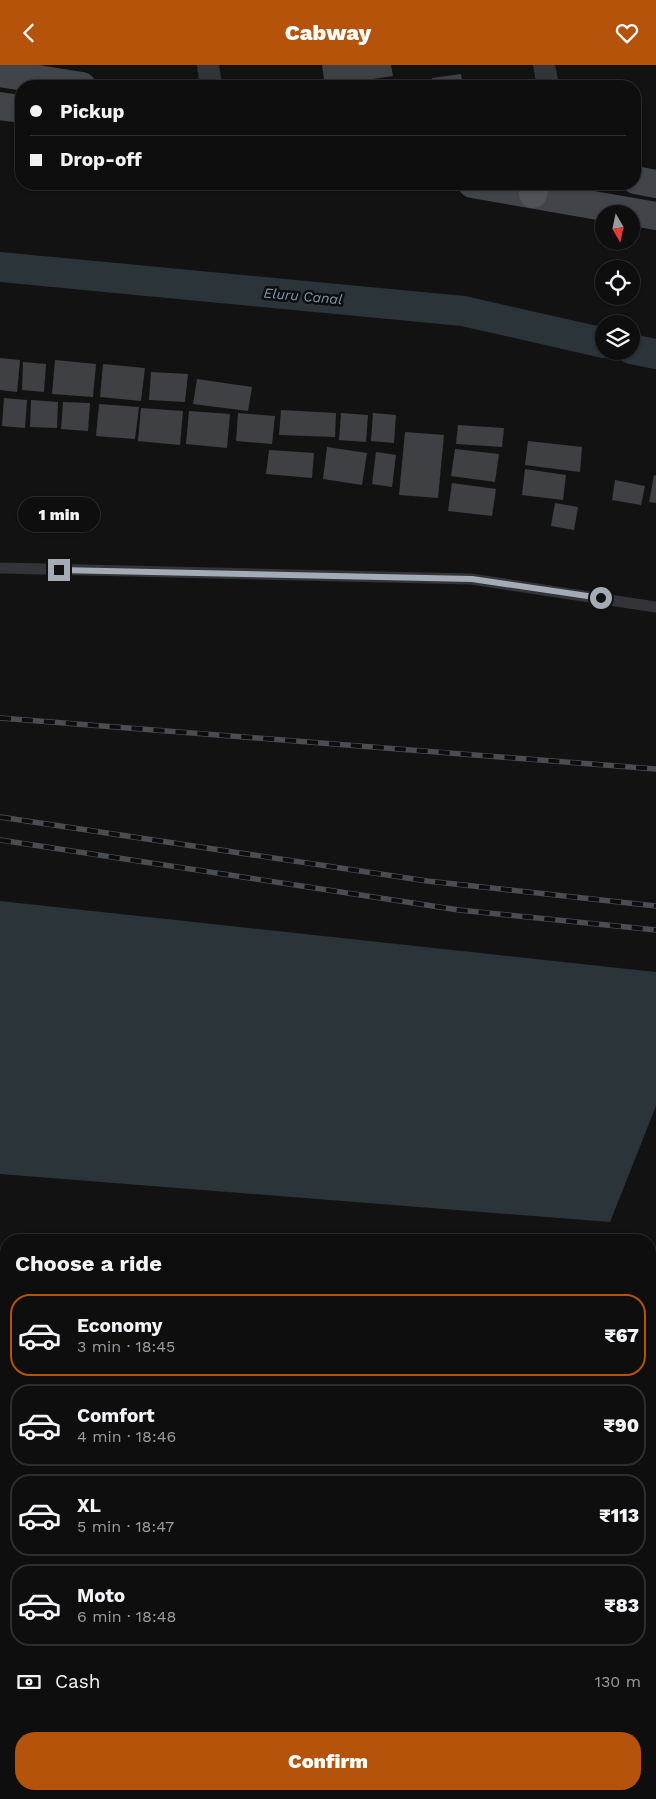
<!DOCTYPE html>
<meta charset="utf-8">
<style>
body{margin:0;font-family:"Work Sans",sans-serif;background:#171717;color:#f1f3f6;height:100vh;display:flex;flex-direction:column;font-size:19px;white-space:nowrap}
*{box-sizing:border-box;margin:0}
p{font-size:16px;color:#9b9c9e}
.icon{flex:none;width:28px;height:28px;fill:none;stroke:currentColor;stroke-width:2;stroke-linecap:round;stroke-linejoin:round}
.map{position:relative;flex:1;overflow:hidden}
.sheet{position:absolute;left:0px;top:1169px;width:656px;height:566px;display:flex;flex-direction:column;background:#0e0e0e;border-radius:20px 20px 0 0;box-shadow:0 1px 4px #0004,0 0 0 1px #2e2e2e}
.sheet>*{flex:none}
.banner{position:absolute;left:15px;top:15px;width:626px;height:110px;border-radius:20px;box-shadow:0 1px 4px #0004,0 0 0 1px #2e2e2e;display:grid;align-content:center;height:110px;padding:0 15px;background:#0e0e0e}
.needle{width:32px;rotate:171deg}
.fabs{position:absolute;left:595px;top:140px;display:grid;gap:10px}
.fabs a{display:grid;place-items:center;width:45px;height:45px;border-radius:50%;background:#0e0e0e;box-shadow:0 1px 4px #0004,0 0 0 1px #2e2e2e;font-size:25px}
.end{position:absolute;width:22px;height:22px;margin:-11px;border:6px solid #a3abb4;background:#111;box-shadow:0 0 0 2px #111}
.from{border-radius:50%}
.bubble{position:absolute;height:35px;border-radius:18px;background:#0e0e0e;box-shadow:0 1px 4px #0004,0 0 0 1px #2e2e2e;font-size:16px;font-weight:800;line-height:35px;text-align:center}
.banner b{display:flex;align-items:center;gap:18px;height:48px;font-size:19px}
.banner b+b{border-top:1px solid #2e2e2e}
.banner i{width:12px;height:12px;background:#f1f3f6}
ul{padding:0;list-style:none}
li{display:flex;align-items:center;gap:15px;height:82px;margin:0 10px 8px;padding:0 5px;border:2px solid #2e2e2e;border-radius:20px}
li div{flex:1}
li b{display:block;font-size:19px}
li em{font-style:normal;font-weight:800}
li.current{border-color:#b45309}
li>.icon{width:45px;height:45px;stroke-width:1.5}
h2{padding:0 15px;font-size:22px;line-height:60px}
.pay{display:flex;align-items:center;gap:12px;height:55px;padding:0 15px;font-size:19px}
.pay p{margin-inline-start:auto}
.button{display:flex;gap:10px;margin-top:auto;padding:10px 15px}
.button a{flex:1;height:58px;border-radius:20px;background:#b45309;color:#fff;font-size:20px;font-weight:800;line-height:58px;text-align:center}
header{display:flex;justify-content:space-between;align-items:center;height:65px;padding:0 15px;background:#b45309;color:#fff;font-size:22px;font-weight:800}
.map>svg:first-child{display:block}
.water{fill:#2a3439}
.lines{fill:none;stroke-linecap:round;stroke-linejoin:round}
.canal{stroke:#2a3439;stroke-width:30}
.building{fill:#3e4043}
.service{stroke:#333438;stroke-width:11}
.minor{stroke:#333438;stroke-width:22}
.secondary{stroke:#414448;stroke-width:28}
.primary{stroke:#4f5257;stroke-width:28}
.rail-casing{stroke:#4a4d51;stroke-width:5.5}
.rail{stroke:#0d0d0e;stroke-width:4;stroke-dasharray:11;stroke-linecap:butt}
.route{stroke:#a3abb4;stroke-width:6}
.labels{text-anchor:middle;stroke-width:5;stroke-linejoin:round;paint-order:stroke}
.water-label{font-size:14px;font-style:italic;fill:#799eb0;stroke:#0d0d0e}
</style>
<header><svg class="icon" aria-label="back" viewBox="0 0 24 24"><path d="M15 5l-7 7 7 7"/></svg>Cabway<svg class="icon" aria-label="heart" viewBox="0 0 24 24"><path d="M12 20l-8-8c-3-5 5-10 8-4 3-6 11-1 8 4z"/></svg></header>
<div class="map">
<svg width="656" height="1734" viewBox="0 0 656 1734">
<rect width="100%" height="100%" fill="#121213"/>
<polygon class="water" points="0,836 656,907 656,1041 610,1157 0,1109"/>
<g class="lines">
<g class="canal">
<polyline points="0,202 463,246 604,278"/>
<polyline points="631,284 656,289"/>
</g>
</g>
<g class="building">
<polygon points="322,0 391,0 393,11 325,21"/>
<polygon points="461,9 463,21 433,21 432,13"/>
<polygon points="0,293 20,295 17,327 0,325"/>
<polygon points="55,295 96,299 93,332 52,329"/>
<polygon points="23,297 46,299 44,327 22,325"/>
<polygon points="103,299 145,303 141,336 100,332"/>
<polygon points="151,307 188,309 185,337 149,335"/>
<polygon points="197,314 252,322 248,346 193,339"/>
<polygon points="4,333 27,335 25,363 2,361"/>
<polygon points="31,335 58,337 57,363 30,362"/>
<polygon points="63,337 90,338 88,366 61,364"/>
<polygon points="99,339 139,342 135,374 96,371"/>
<polygon points="141,343 183,346 180,380 138,376"/>
<polygon points="281,345 336,348 335,372 279,370"/>
<polygon points="189,346 230,349 227,383 186,379"/>
<polygon points="238,348 275,351 272,379 236,376"/>
<polygon points="341,348 368,350 366,377 339,375"/>
<polygon points="373,348 396,350 394,378 371,376"/>
<polygon points="458,360 504,363 502,382 456,379"/>
<polygon points="405,367 444,370 438,433 399,430"/>
<polygon points="528,376 582,382 580,407 525,400"/>
<polygon points="327,382 367,388 362,420 323,414"/>
<polygon points="455,384 499,389 495,417 451,411"/>
<polygon points="269,385 314,388 312,413 266,409"/>
<polygon points="376,387 396,390 392,422 372,419"/>
<polygon points="525,404 566,410 563,435 522,430"/>
<polygon points="654,410 656,411 656,438 649,437"/>
<polygon points="615,415 645,421 641,440 612,435"/>
<polygon points="452,418 496,424 492,451 448,446"/>
<polygon points="555,438 578,442 574,465 551,461"/>
<rect x="0" y="1255" width="6" height="28"/>
<rect x="0" y="1315" width="6" height="65"/>
<polygon points="5,1408 6,1419 6,1490 0,1491 0,1409"/>
<polygon points="6,1600 6,1625 0,1632 0,1607"/>
<polygon points="6,1631 6,1669 0,1663 0,1637"/>
<polygon points="62,1729 104,1729 106,1730 103,1734 57,1734"/>
<polygon points="132,1729 151,1729 146,1734 127,1734"/>
<polygon points="186,1729 237,1729 239,1734 176,1734"/>
<polygon points="266,1729 300,1729 301,1733 267,1734"/>
<rect x="397" y="1729" width="35" height="5"/>
<rect x="444" y="1729" width="75" height="5"/>
</g>
<g class="lines">
<polyline class="service" points="0,503 471,514 656,542"/>
<g class="minor">
<polyline points="208,0 211,21"/>
<polyline points="544,0 548,21"/>
<polyline points="0,1210 6,1211"/>
<polyline points="650,1270 656,1271"/>
<polyline points="0,1542 6,1542"/>
<polyline points="253,1729 254,1734"/>
</g>
<g class="secondary">
<polyline points="0,8 82,21"/>
<polyline points="0,41 21,44"/>
<polyline points="635,115 656,119"/>
<polyline points="472,119 656,151"/>
</g>
<polyline class="primary" points="533,129 536,119"/>
<g class="rail-casing">
<g id="rail">
<polyline points="0,653 656,704"/>
<polyline points="0,752 427,816 656,841"/>
<polyline points="0,775 459,845 656,865"/>
</g>
</g>
<use href="#rail" class="rail"/>
</g>
<g class="lines">
<polyline class="route" points="59,505 472,514 601,533"/>
</g>
<g class="labels">
<g class="water-label">
<text transform="translate(303 231) rotate(5)" y="5">Eluru Canal</text>
</g>
</g>
</svg>
<div class="fabs">
<a><svg class="needle" viewBox="-14 -14 28 28"><path d="M0-13l5 13h-10z" fill="#e53935"/><path d="M0 13l5-13h-10z" fill="#9b9c9e"/></svg></a>
<a><svg class="icon" aria-label="locate" viewBox="0 0 24 24"><circle cx="12" cy="12" r="6"/><path d="M12 2v4M12 18v4M2 12h4M18 12h4"/></svg></a>
<a><svg class="icon" aria-label="layers" viewBox="0 0 24 24"><path d="M12 4l9 5-9 5-9-5zM3 14l9 5 9-5"/></svg></a>
</div>
<i class="end from" style="left:601px;top:533px"></i>
<i class="end" style="left:59px;top:505px"></i>
<div class="bubble" style="left:18px;top:432px;width:82px">1 min</div>
<div class="banner">
<b><i class="from"></i>Pickup</b>
<b><i></i>Drop-off</b>
</div>
<section class="sheet">
<h2>Choose a ride</h2>
<ul>
<li class="current"><svg class="icon" aria-label="car" viewBox="0 0 24 24"><path d="M5 17H2v-5l4-1 3-4h7l3 4 3 1v5h-3M9 17h6M6 11h13"/><circle cx="7" cy="17" r="2"/><circle cx="17" cy="17" r="2"/></svg><div><b>Economy</b><p>3 min · 18:45</p></div><em>₹67</em></li>
<li><svg class="icon" aria-label="car" viewBox="0 0 24 24"><path d="M5 17H2v-5l4-1 3-4h7l3 4 3 1v5h-3M9 17h6M6 11h13"/><circle cx="7" cy="17" r="2"/><circle cx="17" cy="17" r="2"/></svg><div><b>Comfort</b><p>4 min · 18:46</p></div><em>₹90</em></li>
<li><svg class="icon" aria-label="car" viewBox="0 0 24 24"><path d="M5 17H2v-5l4-1 3-4h7l3 4 3 1v5h-3M9 17h6M6 11h13"/><circle cx="7" cy="17" r="2"/><circle cx="17" cy="17" r="2"/></svg><div><b>XL</b><p>5 min · 18:47</p></div><em>₹113</em></li>
<li><svg class="icon" aria-label="car" viewBox="0 0 24 24"><path d="M5 17H2v-5l4-1 3-4h7l3 4 3 1v5h-3M9 17h6M6 11h13"/><circle cx="7" cy="17" r="2"/><circle cx="17" cy="17" r="2"/></svg><div><b>Moto</b><p>6 min · 18:48</p></div><em>₹83</em></li>
</ul>
<div class="pay"><svg class="icon" aria-label="cash" viewBox="0 0 24 24"><path d="M3 7h18v10H3z"/><circle cx="12" cy="12" r="2"/></svg>Cash<p>130 m</p></div>
<div class="button"><a>Confirm</a></div>
</section>
</div>
